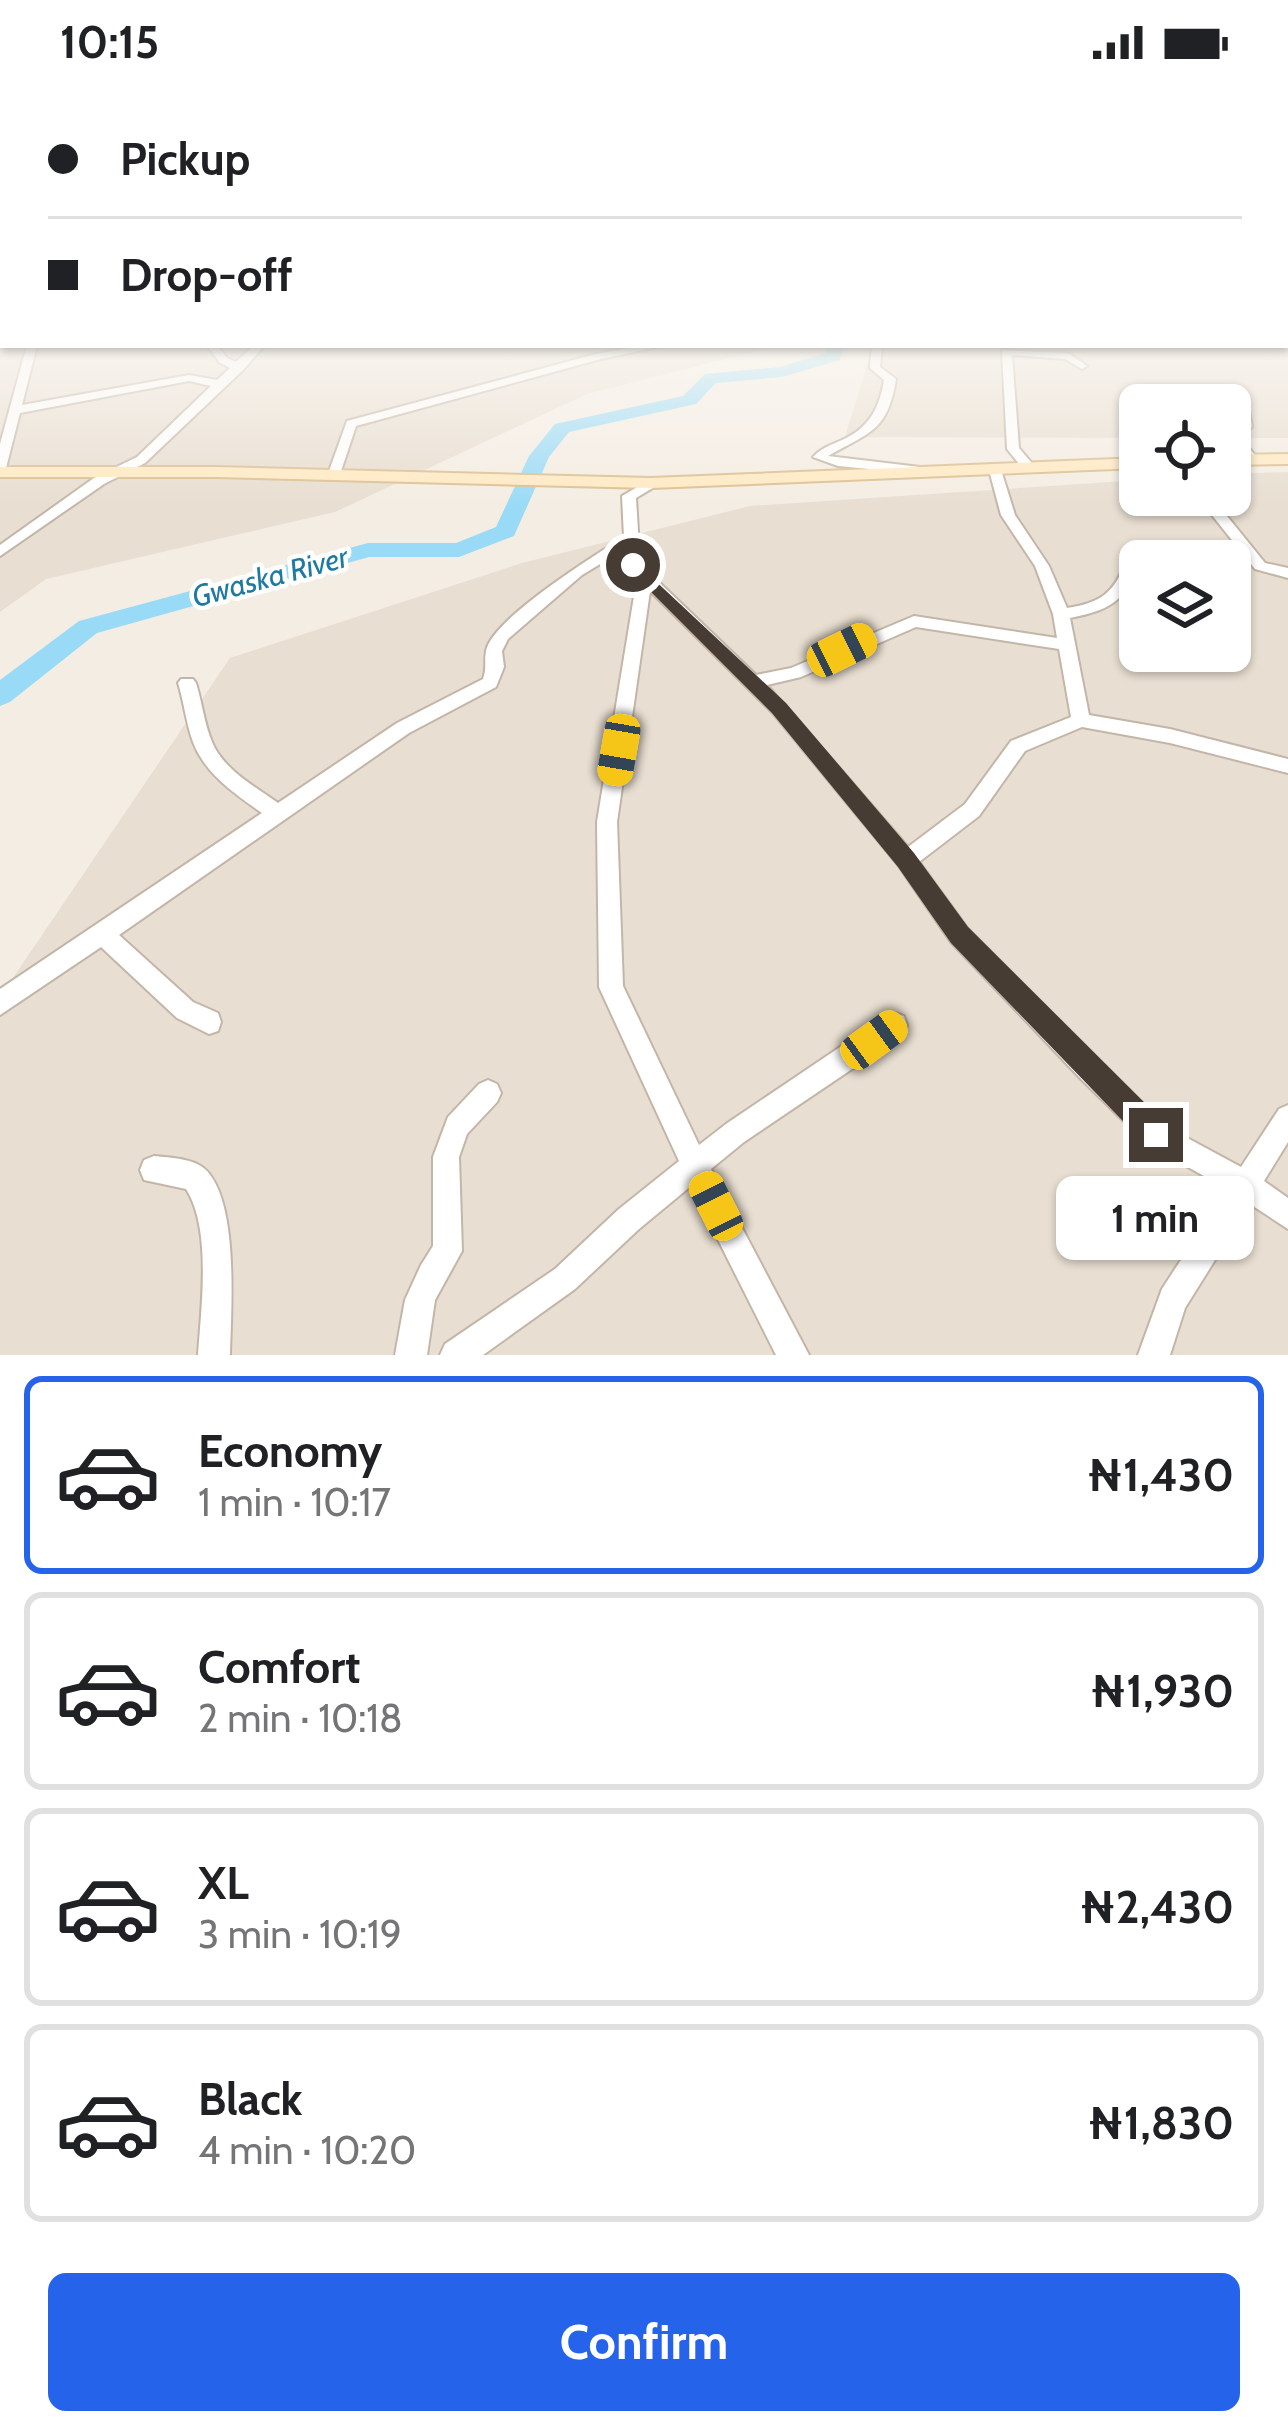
<!DOCTYPE html>
<meta charset="utf-8">
<style>
body{margin:0;font-family:Cabin,sans-serif;background:#f6f6f6;color:#202124;height:100vh;display:flex;flex-direction:column;font-size:45px;white-space:nowrap}
*{box-sizing:border-box;margin:0}
p{font-size:39px;color:#757577}
.icon{flex:none;width:66px;height:66px;fill:none;stroke:currentColor;stroke-width:2;stroke-linecap:round;stroke-linejoin:round}
.map{position:relative;height:1271px;overflow:hidden}
.drawer{display:flex;flex-direction:column;background:#fff;flex:1}
.drawer>*{flex:none}
.guide{position:absolute;left:0px;top:0px;width:1290px;height:264px;box-shadow:0 3px 9px #0004;display:grid;align-content:center;height:264px;padding:0 48px;background:#fff}
.tools{position:absolute;left:1119px;top:300px;display:grid;gap:24px}
.tools a{display:grid;place-items:center;width:132px;height:132px;border-radius:18px;background:#fff;box-shadow:0 3px 9px #0004;font-size:60px}
.end{position:absolute;width:54px;height:54px;margin:-27px;border:15px solid #463c33;background:#fff;box-shadow:0 0 0 6px #fff}
.from{border-radius:50%}
.bubble{position:absolute;height:84px;border-radius:18px;background:#fff;box-shadow:0 3px 9px #0004;font-size:39px;font-weight:700;line-height:84px;text-align:center}
.car{position:absolute;width:36px;height:72px;margin:-36px -18px;border-radius:15px;box-shadow:0 0 9px 3px #0007;background:linear-gradient(#f5c518 24%,#345 0 40%,#f5c518 0 76%,#345 0 86%,#f5c518 0)}
.guide b{display:flex;align-items:center;gap:42px;height:114px;font-size:45px}
.guide b+b{border-top:3px solid #e0e0e0}
.guide i{width:30px;height:30px;background:#202124}
ul{padding:21px 0 0;list-style:none}
li{display:flex;align-items:center;gap:36px;height:198px;margin:0 24px 18px;padding:0 24px;border:6px solid #e0e0e0;border-radius:18px}
li div{flex:1}
li b{display:block;font-size:45px}
li em{font-style:normal;font-weight:700}
li.active{border-color:#2563eb}
li>.icon{width:108px;height:108px;stroke-width:1.5}
.cta{display:flex;gap:24px;margin-top:auto;padding:24px 48px}
.cta a{flex:1;height:138px;border-radius:18px;background:#2563eb;color:#fff;font-size:48px;font-weight:700;line-height:138px;text-align:center}
.status{display:flex;justify-content:space-between;align-items:center;height:84px;padding:0 60px;background:#fff;direction:ltr}
.status svg{height:33px;fill:currentColor}
.map>svg:first-child{display:block}
.residential{fill:#e8ded1;fill-rule:evenodd}
.lines{fill:none;stroke-linecap:round;stroke-linejoin:round}
.river{fill:#99dbf7;fill-rule:evenodd}
.street-casing{stroke:#c3b6a8;stroke-width:4}
.secondary-casing{stroke:#dbbf90;stroke-width:4}
.street{fill:#fff;fill-rule:evenodd}
.secondary{fill:#ffe9c2;fill-rule:evenodd}
.route{fill:#463c33}
.labels{text-anchor:middle;stroke-width:9;stroke-linejoin:round;paint-order:stroke}
.far-water-label{font-size:30px;font-style:italic;fill:#1f7aa2;stroke:#fff}
</style>
<div class="status"><b>10:15</b><svg viewBox="0 0 49 12"><path d="M0 12V9h3v3zM5 12V6h3v6zM10 12V3h3v9zM15 12V0h3v12zM26 1h20v11H26zM47 4h2v5h-2z"/></svg></div>
<div class="map">
<svg width="1288" height="1271" viewBox="0 0 1288 1271">
<rect width="100%" height="100%" fill="#f4ede3"/>
<g class="residential">
<polygon points="0,244 3,261 781,261 587,310 335,428 46,495 0,528"/>
<polygon points="1288,244 1288,354 1230,354 1230,321 1140,321 1140,354 845,353 873,261 1287,261"/>
<path d="M1288,388v883h-1288v-358l230,-339 292,-95 228,-57 390,-26v15h90v-21zM1140,477h90v90h-90z"/>
</g>
<g class="lines">
<polygon class="river" points="827,261 845,261 840,276 782,293 716,299 696,320 569,348 549,373 514,452 459,473 369,473 97,549 10,618 0,622 0,596 79,537 368,459 456,459 496,443 529,372 555,340 683,312 705,290 780,283 826,269"/>
<g class="street-casing">
<g id="street">
<polygon points="27,261 37,261 22,321 189,291 217,296 230,284 219,278 207,261 217,261 227,274 236,278 254,261 265,261 243,286 145,379 104,400 0,472 0,461 94,394 137,373 211,302 189,297 20,329 6,384 0,388 0,360"/>
<polygon points="644,261 667,261 601,275 356,342 340,390 334,394 328,390 347,337 596,270"/>
<path d="M872,261h10l-2,22 16,12c-8,53 -28,54 -68,77l100,12 5,1v6l-95,-9 -25,-9c10,-11 22,-13 35,-20 23,-12 32,-32 36,-57l-14,-12z"/>
<polygon points="1002,266 1068,269 1087,282 1082,285 1065,275 1012,271 1019,364 1036,384 1030,388 1025,387 1007,365"/>
<polygon points="1244,327 1250,331 1252,343 1240,353 1259,376 1253,380 1249,379 1230,356 1230,349 1240,342 1238,331"/>
<path d="M995,382l6,4 14,45 34,51 18,42c32,-5 47,-14 58,-45l15,-5 7,3h-7c-16,39 -25,48 -70,57l19,97 81,14 118,30v14l-118,-30 -88,-16 -57,24 -46,65 -60,46 48,66 198,198 76,41 38,-58 9,-4v37l-24,39 24,17v31l-38,-25 -65,104 -15,47h-32l24,-66 65,-100 -80,-45 -65,-64 -131,-138 -52,-76 -126,-153 -123,-122 -33,231 6,164 76,159 27,-21 160,-108 9,-3 9,3 3,9 -3,9 -160,108 -33,27 98,186h-33l-85,-169 -52,43 -64,60 -92,66h-43l5,-11 110,-75 64,-60 60,-48 -80,-174 -2,-165 40,-244 -11,-13 -1,-16 -43,26 -74,64 -6,12 2,16 -8,20 -87,46 -290,202 74,67 25,11 3,9 -3,9 -9,3 -32,-16 -76,-71 -101,68v-26l262,-176c-27,-19 -57,-39 -69,-71 -7,-19 -9,-40 -15,-59l3,-4h12l3,4c6,19 8,40 16,59 11,27 42,44 66,61l119,-80 86,-44c4,-11 1,-17 3,-28 5,-31 109,-96 138,-114l-2,-41 29,-17 5,1v6l-20,12 4,66 116,111 35,-7 123,-52 143,22 -4,-24 -18,-48 -34,-51 -12,-45zM916,543l143,22 12,68 -60,24 -46,63 -57,43 -141,-162 34,-8z"/>
<polygon points="1196,411 1210,411 1265,479 1288,484 1288,494 1255,485"/>
<polygon points="488,996 497,1000 501,1009 497,1018 467,1050 459,1073 462,1167 435,1216 427,1271 395,1271 405,1216 421,1181 433,1162 433,1073 448,1033 479,1000"/>
<path d="M154,1072c17,2 41,2 53,15 32,35 24,139 23,184h-32c3,-47 14,-126 -12,-166l-42,-9 -4,-10 4,-10z"/>
</g>
</g>
<g class="secondary-casing">
<g id="secondary">
<polygon points="1288,370 1288,380 1230,381 1230,371"/>
<polygon points="1140,374 1140,384 651,404 216,393 0,393 0,383 216,383 651,394"/>
</g>
</g>
<use href="#street" class="street"/>
<use href="#secondary" class="secondary"/>
</g>
<linearGradient id="sky" x2="0" y2="1"><stop stop-color="#88c4ee"/><stop offset="0.58" stop-color="#faf7f2"/><stop offset="1" stop-color="#faf7f2" stop-opacity="0"/></linearGradient>
<rect width="1288" height="422" fill="url(#sky)"/>
<polygon class="route" points="633,476 786,619 914,769 968,843 1166,1040 1170,1051 1166,1061 1156,1065 1146,1061 951,859 898,783 772,629 627,484 627,477"/>
<g class="labels">
<g class="far-water-label">
<text transform="translate(270 493) rotate(-15)" y="10">Gwaska River</text>
</g>
</g>
</svg>
<div class="tools">
<a><svg class="icon" aria-label="locate" viewBox="0 0 24 24"><circle cx="12" cy="12" r="6"/><path d="M12 2v4M12 18v4M2 12h4M18 12h4"/></svg></a>
<a><svg class="icon" aria-label="layers" viewBox="0 0 24 24"><path d="M12 4l9 5-9 5-9-5zM3 14l9 5 9-5"/></svg></a>
</div>
<i class="end from" style="left:633px;top:481px"></i>
<i class="end" style="left:1156px;top:1051px"></i>
<div class="bubble" style="left:1056px;top:1092px;width:198px">1 min</div>
<i class="car" style="left:842px;top:566px;rotate:64deg"></i>
<i class="car" style="left:619px;top:666px;rotate:190deg"></i>
<i class="car" style="left:874px;top:956px;rotate:54deg"></i>
<i class="car" style="left:716px;top:1122px;rotate:333deg"></i>
<div class="guide">
<b><i class="from"></i>Pickup</b>
<b><i></i>Drop-off</b>
</div>
</div>
<section class="drawer">
<ul>
<li class="active"><svg class="icon" aria-label="car" viewBox="0 0 24 24"><path d="M5 17H2v-5l4-1 3-4h7l3 4 3 1v5h-3M9 17h6M6 11h13"/><circle cx="7" cy="17" r="2"/><circle cx="17" cy="17" r="2"/></svg><div><b>Economy</b><p>1 min · 10:17</p></div><em>₦1,430</em></li>
<li><svg class="icon" aria-label="car" viewBox="0 0 24 24"><path d="M5 17H2v-5l4-1 3-4h7l3 4 3 1v5h-3M9 17h6M6 11h13"/><circle cx="7" cy="17" r="2"/><circle cx="17" cy="17" r="2"/></svg><div><b>Comfort</b><p>2 min · 10:18</p></div><em>₦1,930</em></li>
<li><svg class="icon" aria-label="car" viewBox="0 0 24 24"><path d="M5 17H2v-5l4-1 3-4h7l3 4 3 1v5h-3M9 17h6M6 11h13"/><circle cx="7" cy="17" r="2"/><circle cx="17" cy="17" r="2"/></svg><div><b>XL</b><p>3 min · 10:19</p></div><em>₦2,430</em></li>
<li><svg class="icon" aria-label="car" viewBox="0 0 24 24"><path d="M5 17H2v-5l4-1 3-4h7l3 4 3 1v5h-3M9 17h6M6 11h13"/><circle cx="7" cy="17" r="2"/><circle cx="17" cy="17" r="2"/></svg><div><b>Black</b><p>4 min · 10:20</p></div><em>₦1,830</em></li>
</ul>
<div class="cta"><a>Confirm</a></div>
</section>
